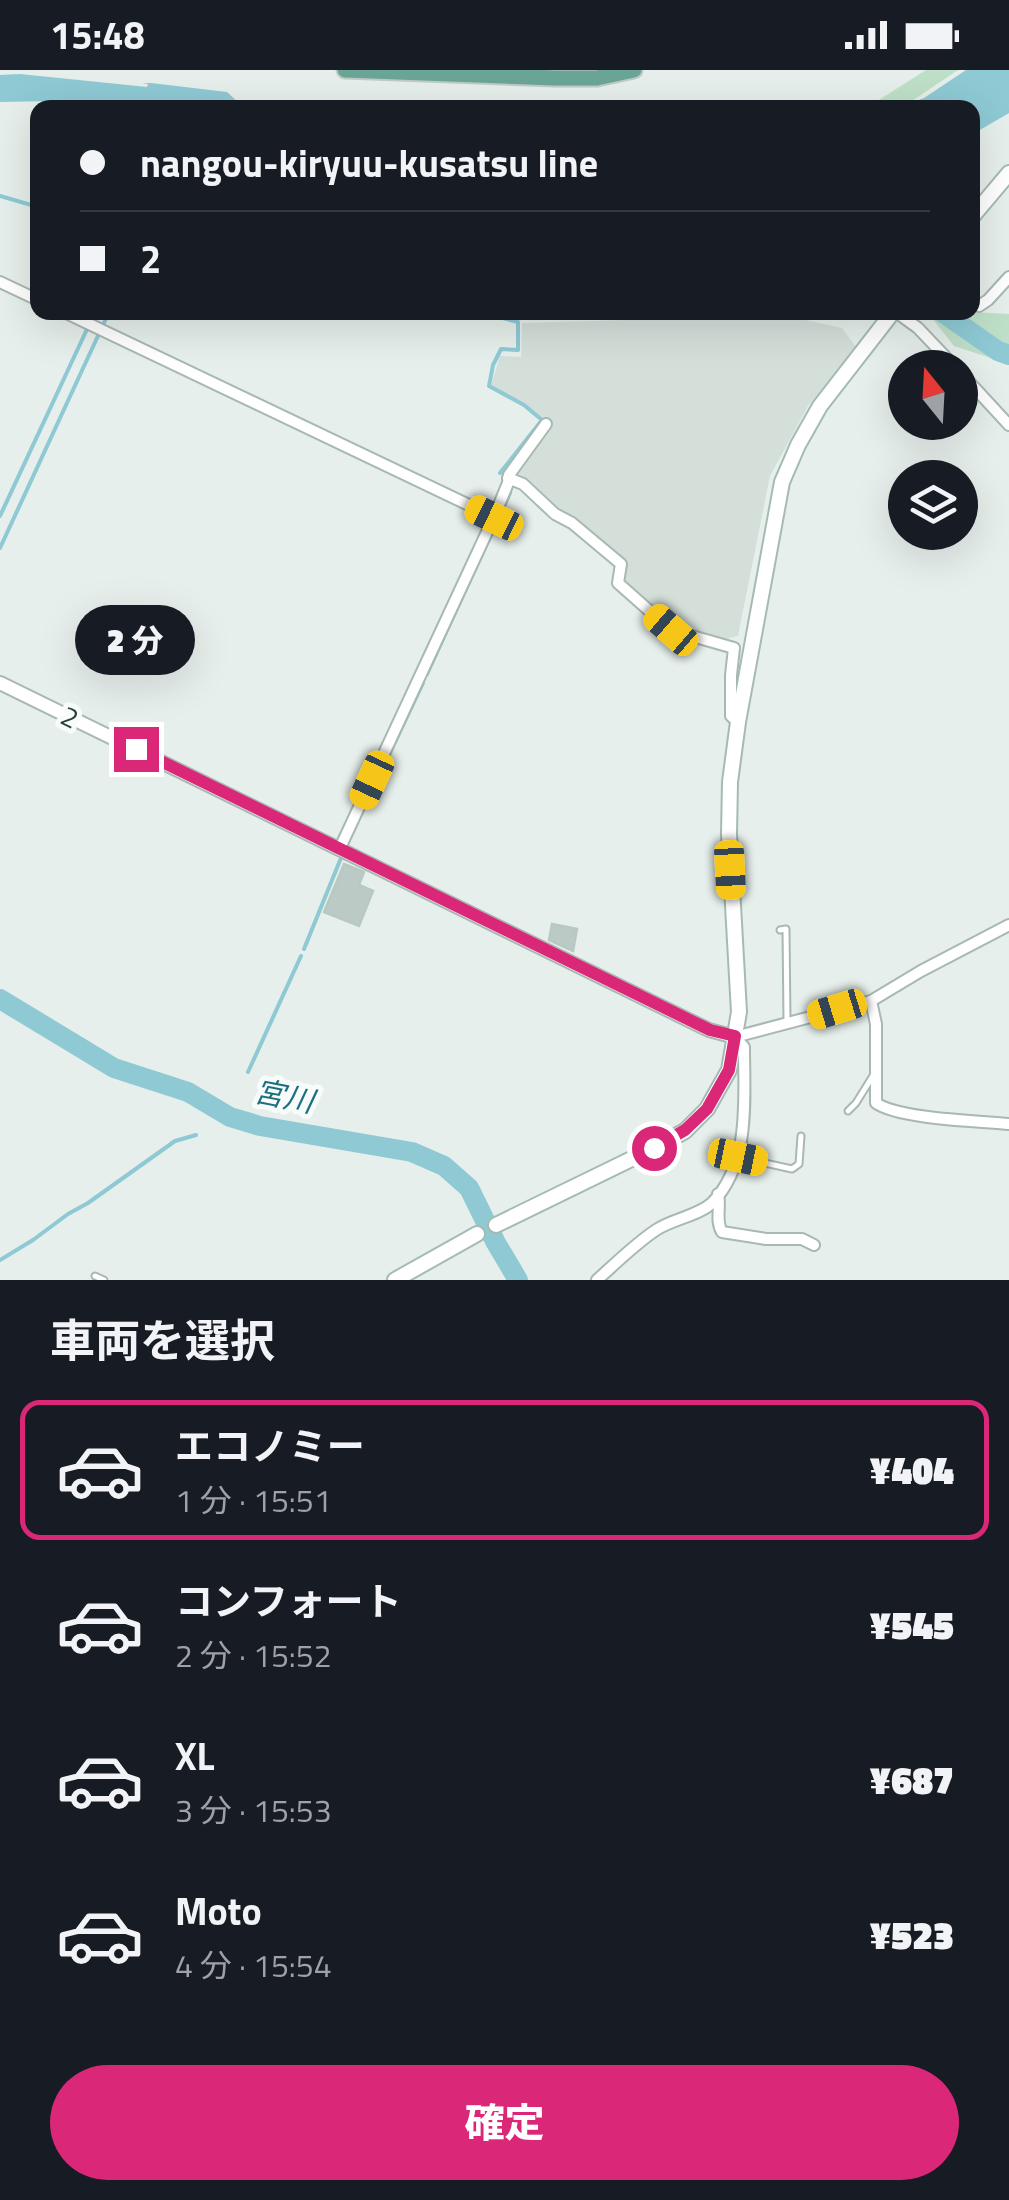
<!DOCTYPE html>
<html lang="ja">
<meta charset="utf-8">
<style>
body{margin:0;font-family:"Titillium Web","Noto Sans JP",sans-serif;background:#20242c;color:#f1f3f6;height:100vh;display:flex;flex-direction:column;font-size:38px;white-space:nowrap}
*{box-sizing:border-box;margin:0}
p{font-size:32px;color:#9ea1a6}
.icon{flex:none;width:55px;height:55px;fill:none;stroke:currentColor;stroke-width:2;stroke-linecap:round;stroke-linejoin:round}
.map{position:relative;height:1210px;overflow:hidden}
.side{display:flex;flex-direction:column;background:#171b24;flex:1}
.side>*{flex:none}
.hud{position:absolute;left:30px;top:30px;width:950px;height:220px;border-radius:20px;box-shadow:0 10px 40px #0002;display:grid;align-content:center;height:220px;padding:0 50px;background:#171b24}
.needle{width:65px;rotate:342deg}
.fabs{position:absolute;left:888px;top:280px;display:grid;gap:20px}
.fabs a{display:grid;place-items:center;width:90px;height:90px;border-radius:50%;background:#171b24;box-shadow:0 10px 40px #0002;font-size:50px}
.end{position:absolute;width:45px;height:45px;margin:-22px;border:12px solid #db2777;background:#fff;box-shadow:0 0 0 5px #fff}
.from{border-radius:50%}
.bubble{position:absolute;height:70px;border-radius:35px;background:#171b24;box-shadow:0 10px 40px #0002;font-size:32px;font-weight:800;line-height:70px;text-align:center}
.car{position:absolute;width:30px;height:60px;margin:-30px -15px;border-radius:12px;box-shadow:0 0 8px 2px #0007;background:linear-gradient(#f5c518 24%,#345 0 40%,#f5c518 0 76%,#345 0 86%,#f5c518 0)}
.hud b{display:flex;align-items:center;gap:35px;height:95px;font-size:38px}
.hud b+b{border-top:2px solid #363941}
.hud i{width:25px;height:25px;background:#f1f3f6}
ul{padding:0;list-style:none}
li{display:flex;align-items:center;gap:30px;height:140px;margin:0 20px 15px;padding:0 30px;border:5px solid transparent;border-radius:20px}
li div{flex:1}
li b{display:block;font-size:38px}
li em{font-style:normal;font-weight:800}
li.active{border-color:#db2777}
li>.icon{width:90px;height:90px;stroke-width:1.5}
h2{padding:0 50px;font-size:45px;line-height:120px}
.action{display:flex;gap:20px;margin-top:auto;padding:20px 50px}
.action a{flex:1;height:115px;border-radius:60px;background:#db2777;color:#fff;font-size:40px;font-weight:800;line-height:115px;text-align:center}
.status{display:flex;justify-content:space-between;align-items:center;height:70px;padding:0 50px;background:#171b24;direction:ltr}
.status svg{height:28px;fill:currentColor}
.map>svg:first-child{display:block}
.built{fill:#d4dfda}
.green{fill:#bfe0c8}
.water{fill:#8ec9d4}
.lines{fill:none;stroke-linecap:round;stroke-linejoin:round}
.stream{stroke:#8ec9d4;stroke-width:4}
.river{stroke:#8ec9d4;stroke-width:20}
.building{fill:#bbcac4;stroke:#b8c9c2;stroke-width:2.5}
.service-casing{stroke:#a8b8b2;stroke-width:9}
.minor-casing{stroke:#a8b8b2;stroke-width:14}
.tertiary-casing{stroke:#a8b8b2;stroke-width:16}
.secondary-casing{stroke:#a4bbb3;stroke-width:18}
.primary-casing{stroke:#c2cac8;stroke-width:19}
.service{stroke:#fff;stroke-width:5}
.minor{stroke:#fff;stroke-width:10}
.tertiary{stroke:#fff;stroke-width:12}
.secondary{stroke:#fff;stroke-width:14}
.primary{stroke:#6aa596;stroke-width:15}
.route{stroke:#db2777;stroke-width:12}
.labels{text-anchor:middle;stroke-width:10;stroke-linejoin:round;paint-order:stroke}
.street-label{font-size:28px;fill:#24423a;stroke:#f7fbf9}
.water-label{font-size:30px;font-style:italic;fill:#1c6f80;stroke:#f7fbf9}
</style>
<div class="status"><b>15:48</b><svg viewBox="0 0 49 12"><path d="M0 12V9h3v3zM5 12V6h3v6zM10 12V3h3v9zM15 12V0h3v12zM26 1h20v11H26zM47 4h2v5h-2z"/></svg></div>
<div class="map">
<svg width="1009" height="1210" viewBox="0 0 1009 1210">
<rect width="100%" height="100%" fill="#e6efeb"/>
<polygon class="built" points="666,242 774,243 842,258 856,277 808,336 770,406 738,566 722,570 675,555 622,512 627,491 515,406 552,356 525,334 491,315 500,286 521,287 522,253 628,250"/>
<g class="green">
<polygon points="926,0 958,0 903,37 871,38 871,35"/>
<polygon points="970,242 1009,244 1009,294 954,276 928,243"/>
</g>
<g class="water">
<polygon points="966,0 1009,0 1009,43 973,64 972,38 900,37 924,28"/>
<polygon points="20,4 147,17 148,14 142,13 151,13 227,22 243,37 61,38 53,31 0,32 0,5"/>
</g>
<g class="lines">
<g class="stream">
<polyline points="0,126 38,137"/>
<polyline points="480,242 518,252 518,280 501,279 493,295 489,316 524,335 542,350 500,403"/>
<polyline points="0,446 95,242"/>
<polyline points="0,478 109,242"/>
<polyline points="427,604 510,423"/>
<polyline points="369,727 423,613"/>
<polyline points="304,879 341,788"/>
<polyline points="248,1002 301,886"/>
<polyline points="0,1190 33,1170 68,1144 88,1133 175,1071 196,1065"/>
</g>
<g class="river">
<polyline points="942,242 998,281 1009,285"/>
<polyline points="0,929 114,998 188,1022 230,1047 260,1056 412,1082 444,1096 469,1118 496,1173 518,1210"/>
</g>
</g>
<g class="building">
<polygon points="344,794 364,802 359,815 373,821 359,856 324,842"/>
<polygon points="552,854 577,859 573,881 549,870"/>
</g>
<g class="lines">
<g class="service-casing">
<g id="service">
<polyline points="780,860 786,859 787,950"/>
<polyline points="848,1041 856,1033 874,1004"/>
<polyline points="738,1087 792,1099 799,1094 801,1066"/>
<polyline points="95,1206 104,1210"/>
</g>
</g>
<g class="minor-casing">
<g id="minor">
<polyline points="0,212 38,230"/>
<polyline points="972,234 979,236 988,230 1009,207"/>
<polyline points="64,242 494,447"/>
<polyline points="896,242 918,258 956,298"/>
<polyline points="960,302 1009,355"/>
<polyline points="508,408 523,414 555,444 572,453 621,494 618,513 671,560 734,578 731,605 731,646 738,652"/>
<polyline points="340,778 494,447 508,413 509,405 546,354"/>
<path d="M871,931l5,23v79c23,16 102,18 133,21"/>
<path d="M718,1124c3,13 -3,27 4,38l44,7h36l12,6"/>
<path d="M597,1210c19,-17 38,-36 59,-50 16,-11 42,-14 56,-27 39,-40 32,-105 32,-156l-9,-10 136,-36 50,-30 88,-46"/>
</g>
</g>
<g class="tertiary-casing">
<polyline id="tertiary" points="0,613 709,960 735,967"/>
</g>
<g class="secondary-casing">
<g id="secondary">
<polyline points="972,147 1009,103"/>
<polyline points="496,1155 654,1078 685,1061 707,1039 729,1000 739,942 729,764 730,712 738,652 782,412 798,375 820,336 893,242"/>
<polyline points="395,1210 477,1164"/>
</g>
</g>
<g class="primary-casing">
<polyline id="primary" points="345,0 554,8 597,8 634,0"/>
</g>
<use href="#service" class="service"/>
<use href="#minor" class="minor"/>
<use href="#tertiary" class="tertiary"/>
<use href="#secondary" class="secondary"/>
<use href="#primary" class="primary"/>
</g>
<g class="lines">
<polyline class="route" points="136,679 710,960 735,966 729,1000 707,1039 685,1060 654,1078"/>
</g>
<g class="labels">
<g class="street-label">
<text transform="translate(70 647) rotate(26)" y="10">2</text>
</g>
<g class="water-label">
<text transform="translate(284 1027) rotate(11)" y="10">宮川</text>
</g>
</g>
</svg>
<div class="fabs">
<a><svg class="needle" viewBox="-14 -14 28 28"><path d="M0-13l5 13h-10z" fill="#e53935"/><path d="M0 13l5-13h-10z" fill="#9ea1a6"/></svg></a>
<a><svg class="icon" aria-label="layers" viewBox="0 0 24 24"><path d="M12 4l9 5-9 5-9-5zM3 14l9 5 9-5"/></svg></a>
</div>
<i class="end from" style="left:654px;top:1078px"></i>
<i class="end" style="left:136px;top:679px"></i>
<div class="bubble" style="left:75px;top:535px;width:120px">2 分</div>
<i class="car" style="left:494px;top:448px;rotate:296deg"></i>
<i class="car" style="left:671px;top:560px;rotate:311deg"></i>
<i class="car" style="left:372px;top:710px;rotate:205deg"></i>
<i class="car" style="left:730px;top:800px;rotate:177deg"></i>
<i class="car" style="left:837px;top:939px;rotate:253deg"></i>
<i class="car" style="left:738px;top:1087px;rotate:102deg"></i>
<div class="hud">
<b><i class="from"></i>nangou-kiryuu-kusatsu line</b>
<b><i></i>2</b>
</div>
</div>
<section class="side">
<h2>車両を選択</h2>
<ul>
<li class="active"><svg class="icon" aria-label="car" viewBox="0 0 24 24"><path d="M5 17H2v-5l4-1 3-4h7l3 4 3 1v5h-3M9 17h6M6 11h13"/><circle cx="7" cy="17" r="2"/><circle cx="17" cy="17" r="2"/></svg><div><b>エコノミー</b><p>1 分 · 15:51</p></div><em>¥404</em></li>
<li><svg class="icon" aria-label="car" viewBox="0 0 24 24"><path d="M5 17H2v-5l4-1 3-4h7l3 4 3 1v5h-3M9 17h6M6 11h13"/><circle cx="7" cy="17" r="2"/><circle cx="17" cy="17" r="2"/></svg><div><b>コンフォート</b><p>2 分 · 15:52</p></div><em>¥545</em></li>
<li><svg class="icon" aria-label="car" viewBox="0 0 24 24"><path d="M5 17H2v-5l4-1 3-4h7l3 4 3 1v5h-3M9 17h6M6 11h13"/><circle cx="7" cy="17" r="2"/><circle cx="17" cy="17" r="2"/></svg><div><b>XL</b><p>3 分 · 15:53</p></div><em>¥687</em></li>
<li><svg class="icon" aria-label="car" viewBox="0 0 24 24"><path d="M5 17H2v-5l4-1 3-4h7l3 4 3 1v5h-3M9 17h6M6 11h13"/><circle cx="7" cy="17" r="2"/><circle cx="17" cy="17" r="2"/></svg><div><b>Moto</b><p>4 分 · 15:54</p></div><em>¥523</em></li>
</ul>
<div class="action"><a>確定</a></div>
</section>
